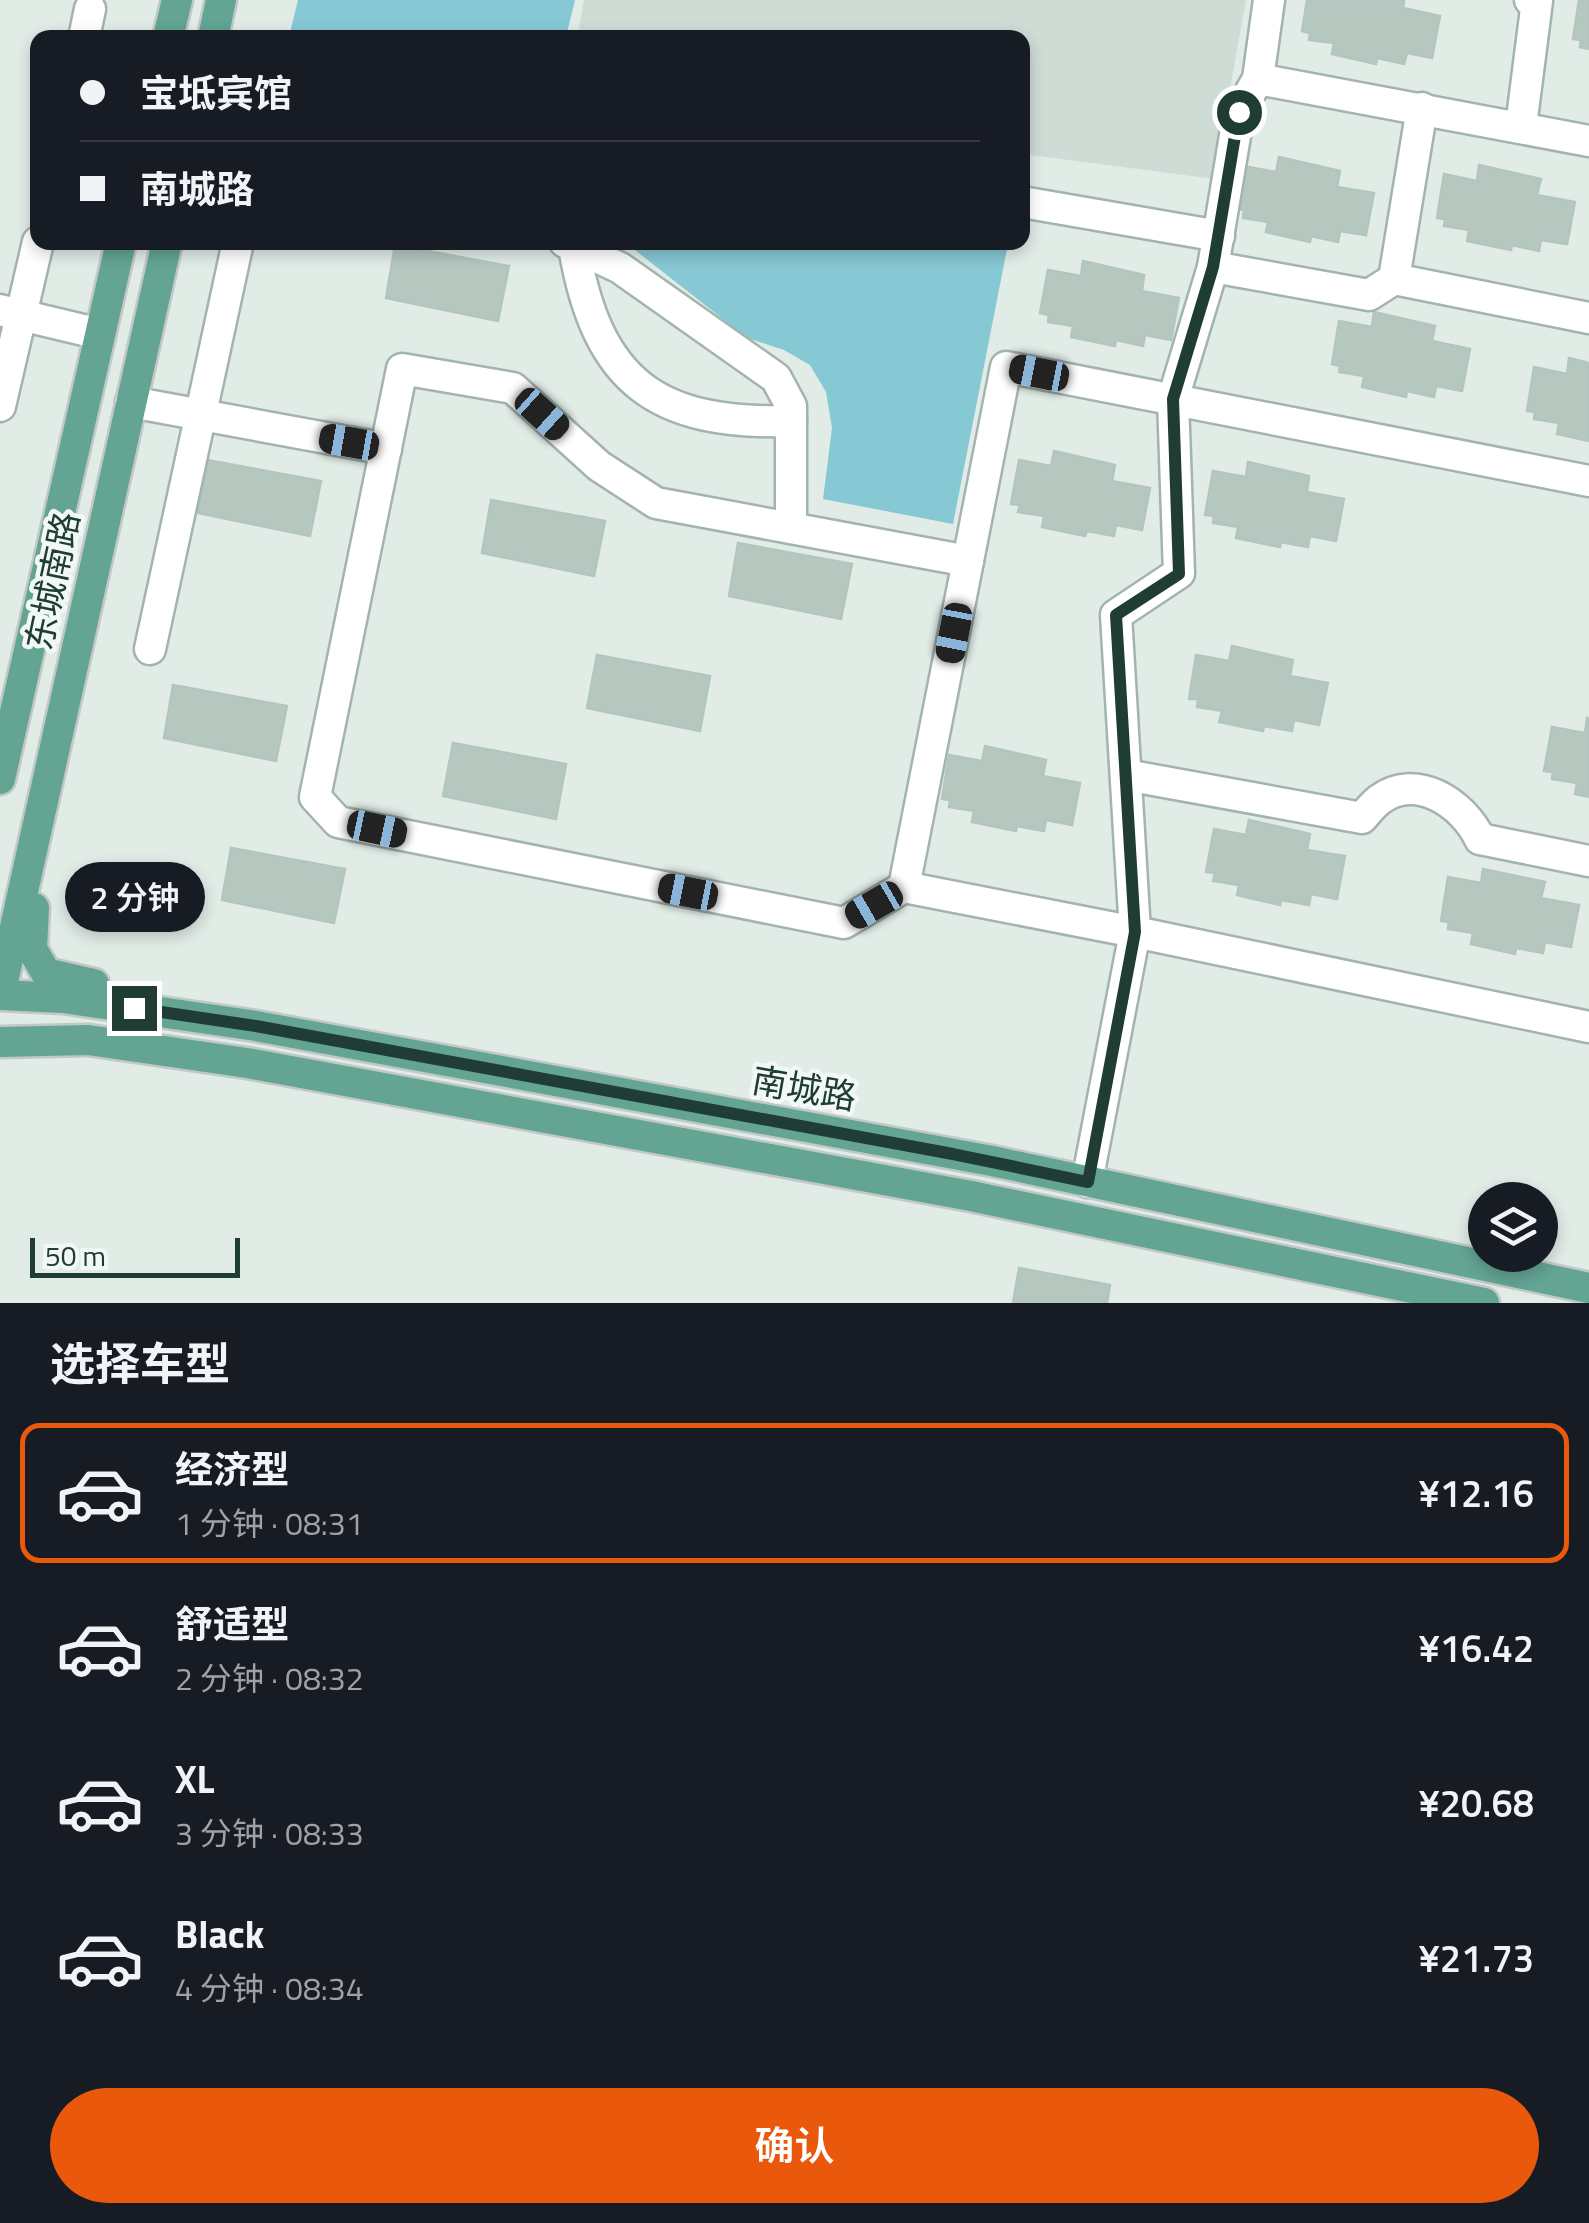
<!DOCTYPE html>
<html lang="zh">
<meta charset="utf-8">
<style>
body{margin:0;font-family:"Titillium Web","Noto Sans SC",sans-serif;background:#20242c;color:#f1f3f6;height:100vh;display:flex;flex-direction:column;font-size:38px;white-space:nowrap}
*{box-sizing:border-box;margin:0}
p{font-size:32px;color:#9ea1a6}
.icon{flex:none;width:55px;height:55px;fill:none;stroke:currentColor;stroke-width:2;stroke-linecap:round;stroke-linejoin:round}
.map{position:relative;height:1303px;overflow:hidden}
.side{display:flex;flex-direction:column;background:#171b24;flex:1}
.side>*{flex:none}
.guide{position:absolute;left:30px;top:30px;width:1000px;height:220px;border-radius:20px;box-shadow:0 5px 15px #0003;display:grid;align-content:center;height:220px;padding:0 50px;background:#171b24}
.controls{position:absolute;left:1468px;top:1182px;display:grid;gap:20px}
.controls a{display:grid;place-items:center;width:90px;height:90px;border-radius:50%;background:#171b24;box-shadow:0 5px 15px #0003;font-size:50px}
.scale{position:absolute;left:30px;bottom:25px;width:210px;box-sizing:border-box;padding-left:10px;border:5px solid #203d35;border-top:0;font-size:28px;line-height:35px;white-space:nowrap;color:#203d35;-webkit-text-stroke:8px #f1f8f5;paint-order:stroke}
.end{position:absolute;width:45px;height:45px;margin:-22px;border:12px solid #203d35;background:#fff;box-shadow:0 0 0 5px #fff}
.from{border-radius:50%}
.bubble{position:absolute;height:70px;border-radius:35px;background:#171b24;box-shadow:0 5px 15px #0003;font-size:32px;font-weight:600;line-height:70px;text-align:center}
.car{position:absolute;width:30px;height:60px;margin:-30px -15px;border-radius:12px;box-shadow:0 0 8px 2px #0007;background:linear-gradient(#222 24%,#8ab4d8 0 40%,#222 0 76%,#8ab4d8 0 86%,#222 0)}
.guide b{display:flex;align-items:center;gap:35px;height:95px;font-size:38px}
.guide b+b{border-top:2px solid #363941}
.guide i{width:25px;height:25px;background:#f1f3f6}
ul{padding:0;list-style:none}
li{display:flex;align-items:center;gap:30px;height:140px;margin:0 20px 15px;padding:0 30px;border:5px solid transparent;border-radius:20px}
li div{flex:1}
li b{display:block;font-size:38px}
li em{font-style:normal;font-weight:600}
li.selected{border-color:#ea580c}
li>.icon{width:90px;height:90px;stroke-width:1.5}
h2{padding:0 50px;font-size:45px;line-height:120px}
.button{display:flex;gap:20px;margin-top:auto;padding:20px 50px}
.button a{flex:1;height:115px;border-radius:60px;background:#ea580c;color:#fff;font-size:40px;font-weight:600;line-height:115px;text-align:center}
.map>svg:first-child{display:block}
.built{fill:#cfdcd6}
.water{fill:#86c8d4}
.building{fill:#b6c7c0;stroke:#b3c6be;stroke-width:2.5}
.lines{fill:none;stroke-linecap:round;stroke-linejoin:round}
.minor-casing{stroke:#a3b4ae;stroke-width:35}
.major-casing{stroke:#c1c9c6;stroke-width:35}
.minor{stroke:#fff;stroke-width:30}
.major{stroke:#63a493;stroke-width:30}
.route{stroke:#203d35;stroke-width:12}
.labels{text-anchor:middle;stroke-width:9;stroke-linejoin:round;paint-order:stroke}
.street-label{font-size:35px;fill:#203d35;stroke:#f1f8f5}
</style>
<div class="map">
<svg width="1589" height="1303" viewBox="0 0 1589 1303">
<rect width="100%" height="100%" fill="#e1ece7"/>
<polygon class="built" points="584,0 1246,0 1214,179 1023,154 1022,38 577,38"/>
<g class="water">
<polygon points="298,0 575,0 566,37 289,37"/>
<polygon points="968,242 1007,249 953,524 823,499 832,428 826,392 810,365 784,350 747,338 626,243"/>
</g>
<g class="building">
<polygon points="1307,0 1404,0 1403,8 1440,16 1432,58 1407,53 1404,64 1377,58 1376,64 1332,54 1334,43 1309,40 1310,33 1302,31"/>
<polygon points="1579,0 1589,0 1589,49 1580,47 1581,40 1573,39"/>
<polygon points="1279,157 1340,171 1337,187 1374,193 1366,235 1340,231 1338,242 1311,236 1310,242 1266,232 1268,222 1243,218 1244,210 1236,209 1243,166 1276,172"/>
<polygon points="1479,165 1541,179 1537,195 1575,202 1567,244 1541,240 1539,251 1512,245 1511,250 1467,241 1469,230 1444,226 1445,219 1437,218 1444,174 1477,181"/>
<polygon points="395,245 509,266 498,321 386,298"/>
<polygon points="1083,261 1144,275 1142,291 1179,298 1171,340 1145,335 1143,346 1116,340 1115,346 1071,337 1073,326 1048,322 1049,315 1040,313 1048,270 1081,276"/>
<polygon points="1374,312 1435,326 1432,341 1470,349 1462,391 1436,386 1434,397 1407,391 1406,397 1362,387 1364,376 1339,372 1340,366 1332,364 1339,321 1372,327"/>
<polygon points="1569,358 1589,363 1589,441 1557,434 1559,423 1534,419 1535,412 1527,411 1534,367 1567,374"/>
<polygon points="1054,451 1115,465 1112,481 1150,488 1142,530 1116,525 1114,536 1087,531 1085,536 1042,527 1044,516 1018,512 1020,505 1011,504 1019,460 1051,466"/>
<polygon points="207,460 321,481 310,536 198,513"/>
<polygon points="1248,462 1309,476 1307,492 1344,499 1336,541 1310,536 1308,547 1281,542 1280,547 1236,538 1238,527 1213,523 1214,516 1205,515 1213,471 1246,477"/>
<polygon points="491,500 605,521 594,576 482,553"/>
<polygon points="738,543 852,564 841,619 729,596"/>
<polygon points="1232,646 1293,660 1290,676 1328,683 1319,725 1294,720 1292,731 1264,726 1263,731 1219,722 1222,711 1197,707 1198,699 1189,699 1196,655 1229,661"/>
<polygon points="597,655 710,676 700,731 587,708"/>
<polygon points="173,685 287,706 276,761 164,738"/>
<polygon points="1587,718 1589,719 1589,797 1575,794 1577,783 1552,779 1553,772 1544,771 1552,727 1585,733"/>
<polygon points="453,743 566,764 556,819 443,796"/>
<polygon points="985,746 1046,760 1043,776 1080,783 1072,825 1046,820 1044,831 1017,826 1016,831 972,822 974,811 949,807 950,800 942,799 949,755 982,761"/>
<polygon points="1249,820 1310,834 1307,850 1345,856 1337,899 1311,894 1309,905 1281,900 1280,905 1237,895 1239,885 1213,881 1215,873 1206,872 1214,829 1246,835"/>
<polygon points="231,848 345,869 334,923 222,900"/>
<polygon points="1483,869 1545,882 1541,898 1579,905 1571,947 1545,942 1543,953 1516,948 1515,954 1471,944 1473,933 1448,929 1449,922 1441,921 1448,877 1481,883"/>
<polygon points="1019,1268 1110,1285 1107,1303 1013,1303"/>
</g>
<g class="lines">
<g class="minor-casing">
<g id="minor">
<polyline points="84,38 90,9"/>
<polyline points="1258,79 1269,0"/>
<polyline points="1521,126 1537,1 1530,0"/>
<polyline points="1589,141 1258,79 1239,112 1213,267 1369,295 1394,279 1589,318"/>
<polyline points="1022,202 1219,236"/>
<polyline points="565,242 620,268 776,378 791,406 791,528"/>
<path d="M574,247c23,136 83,178 217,174"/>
<polyline points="1394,279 1422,108"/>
<polyline points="0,310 100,334"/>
<polyline points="131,402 386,449"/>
<polyline points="0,406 38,242"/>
<polyline points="1589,481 1006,367 904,887 1135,932 1589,1027"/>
<polyline points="150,649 238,242"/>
<path d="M1126,775l236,43c5,-6 11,-13 17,-18 37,-28 84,3 101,39l109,22"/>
<polyline points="904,887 844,923 338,822 315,797 402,369 513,388 599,466 656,503 968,561"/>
<polyline points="1087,1182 1135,932 1116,615 1179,573 1173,399 1213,267"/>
</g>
</g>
<g class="major-casing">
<g id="major">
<polyline points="168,38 177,0"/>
<polyline points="213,38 221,0"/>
<polyline points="0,779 121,242"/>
<polyline points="34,908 32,949 46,973 94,984"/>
<polyline points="0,995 63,998 256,1026 992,1161 1589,1288"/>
<polyline points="0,995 167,242"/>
<polyline points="0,1042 88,1040 247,1063 971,1196 1484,1303"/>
</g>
</g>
<use href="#minor" class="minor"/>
<use href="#major" class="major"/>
</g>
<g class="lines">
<polyline class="route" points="134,1008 256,1026 953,1154 1088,1182 1135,932 1116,615 1179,574 1173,399 1213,267 1239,112"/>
</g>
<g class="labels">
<g class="street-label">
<text transform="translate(53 581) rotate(-78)" y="12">东城南路</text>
<text transform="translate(804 1089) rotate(10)" y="12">南城路</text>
</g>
</g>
</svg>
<div class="controls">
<a><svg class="icon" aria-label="layers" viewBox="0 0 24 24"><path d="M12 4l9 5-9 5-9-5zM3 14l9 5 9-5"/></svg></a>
</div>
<div class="scale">50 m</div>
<i class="end from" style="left:1239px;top:112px"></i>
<i class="end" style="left:134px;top:1008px"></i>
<div class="bubble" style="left:65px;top:862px;width:140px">2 分钟</div>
<i class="car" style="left:1039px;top:373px;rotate:281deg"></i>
<i class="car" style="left:542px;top:414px;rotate:132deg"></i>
<i class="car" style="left:349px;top:442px;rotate:280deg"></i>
<i class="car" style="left:954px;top:633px;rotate:191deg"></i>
<i class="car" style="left:377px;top:829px;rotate:102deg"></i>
<i class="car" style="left:688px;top:892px;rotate:281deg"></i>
<i class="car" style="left:874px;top:905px;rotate:240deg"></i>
<div class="guide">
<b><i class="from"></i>宝坻宾馆</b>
<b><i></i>南城路</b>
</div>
</div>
<section class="side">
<h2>选择车型</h2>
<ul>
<li class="selected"><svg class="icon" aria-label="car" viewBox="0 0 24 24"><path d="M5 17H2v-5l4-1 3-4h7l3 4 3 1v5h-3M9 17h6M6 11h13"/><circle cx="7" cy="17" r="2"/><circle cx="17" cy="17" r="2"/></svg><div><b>经济型</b><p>1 分钟 · 08:31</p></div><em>¥12.16</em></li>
<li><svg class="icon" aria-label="car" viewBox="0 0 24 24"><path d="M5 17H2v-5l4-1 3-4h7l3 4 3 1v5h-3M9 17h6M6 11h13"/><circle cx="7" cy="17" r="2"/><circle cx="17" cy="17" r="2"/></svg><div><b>舒适型</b><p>2 分钟 · 08:32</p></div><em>¥16.42</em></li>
<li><svg class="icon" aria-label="car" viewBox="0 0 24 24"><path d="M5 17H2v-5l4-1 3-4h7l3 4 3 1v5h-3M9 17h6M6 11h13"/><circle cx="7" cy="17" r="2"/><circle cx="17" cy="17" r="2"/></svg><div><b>XL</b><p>3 分钟 · 08:33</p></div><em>¥20.68</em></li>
<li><svg class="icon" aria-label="car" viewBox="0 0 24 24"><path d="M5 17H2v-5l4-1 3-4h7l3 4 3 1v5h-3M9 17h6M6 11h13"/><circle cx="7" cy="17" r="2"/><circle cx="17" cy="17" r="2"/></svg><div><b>Black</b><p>4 分钟 · 08:34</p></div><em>¥21.73</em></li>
</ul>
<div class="button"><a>确认</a></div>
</section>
